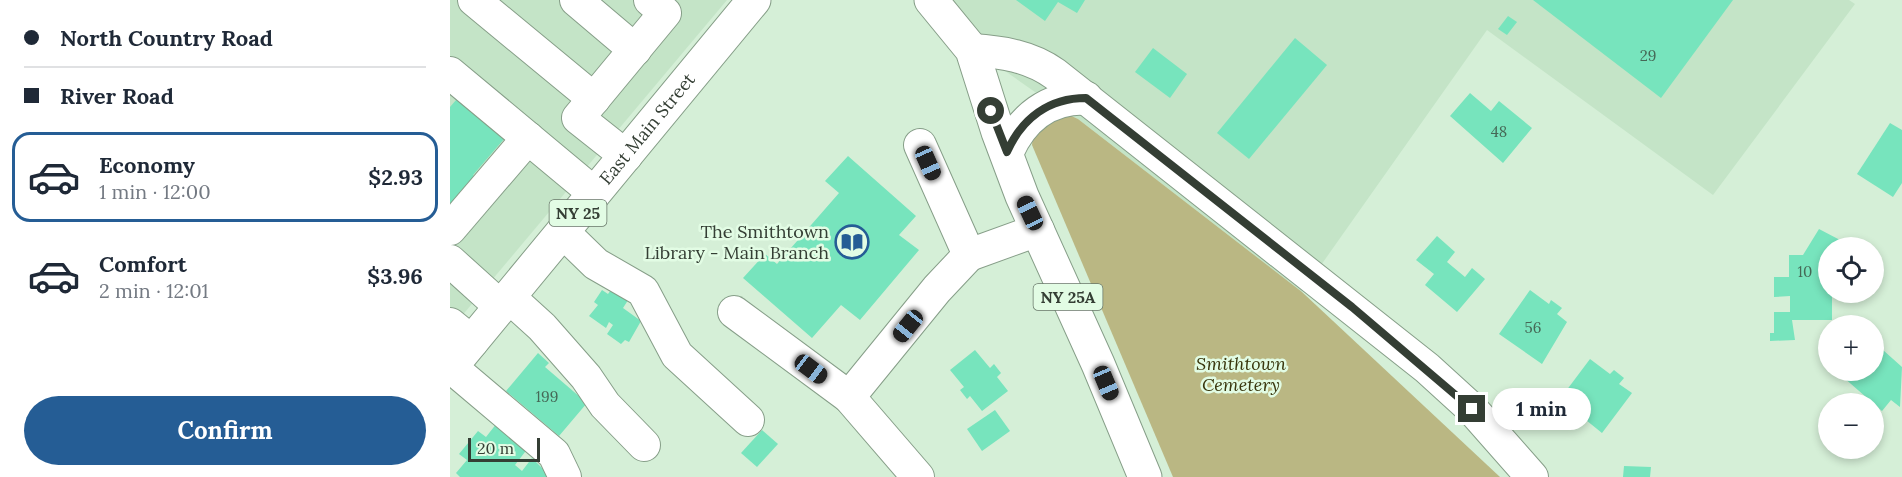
<!DOCTYPE html>
<meta charset="utf-8">
<style>
body{margin:0;font-family:Lora,serif;background:#f2f2f3;color:#1f2937;height:100vh;display:flex;flex-direction:column;font-size:22px;white-space:nowrap}
*{box-sizing:border-box;margin:0}
p{font-size:20px;color:#747a83}
.icon{flex:none;width:33px;height:33px;fill:none;stroke:currentColor;stroke-width:2;stroke-linecap:round;stroke-linejoin:round}
.map{position:relative;flex:1;overflow:hidden}
.drawer{display:flex;flex-direction:column;background:#fff;width:450px}
.drawer>*{flex:none}
.guide{display:grid;align-content:center;height:132px;padding:0 24px;background:#fff}
.tools{position:absolute;left:1368px;top:237px;display:grid;gap:12px}
.tools a{display:grid;place-items:center;width:66px;height:66px;border-radius:50%;background:#fff;box-shadow:0 3px 9px #0003;font-size:30px}
.scale{position:absolute;left:18px;bottom:15px;width:72px;box-sizing:border-box;padding-left:6px;border:3px solid #343e34;border-top:0;font-size:16px;line-height:21px;white-space:nowrap;color:#343e34;-webkit-text-stroke:4px #e2fce4;paint-order:stroke}
.end{position:absolute;width:27px;height:27px;margin:-14px;border:8px solid #343e34;background:#fff;box-shadow:0 0 0 3px #fff}
.from{border-radius:50%}
.bubble{position:absolute;height:42px;border-radius:21px;background:#fff;box-shadow:0 3px 9px #0003;font-size:20px;font-weight:700;line-height:42px;text-align:center}
.car{position:absolute;width:18px;height:36px;margin:-18px -9px;border-radius:8px;box-shadow:0 0 4px 2px #0007;background:linear-gradient(#222 24%,#8ab4d8 0 40%,#222 0 76%,#8ab4d8 0 86%,#222 0)}
.guide b{display:flex;align-items:center;gap:21px;height:57px;font-size:22px}
.guide b+b{border-top:2px solid #e0e1e3}
.guide i{width:15px;height:15px;background:#1f2937}
ul{padding:0;list-style:none}
li{display:flex;align-items:center;gap:18px;height:90px;margin:0 12px 9px;padding:0 12px;border:3px solid transparent;border-radius:18px}
li div{flex:1}
li b{display:block;font-size:22px}
li em{font-style:normal;font-weight:700}
li.selected{border-color:#255d95}
li>.icon{width:54px;height:54px;stroke-width:1.5}
.action{display:flex;gap:12px;margin-top:auto;padding:12px 24px}
.action a{flex:1;height:69px;border-radius:36px;background:#255d95;color:#fff;font-size:24px;font-weight:700;line-height:69px;text-align:center}
main{display:flex;flex:1;min-height:0}
.map>svg:first-child{display:block}
.built{fill:#c4e4c7}
.green{fill:#bab783}
.building{fill:#77e4bd}
.lines{fill:none;stroke-linecap:round;stroke-linejoin:round}
.minor-casing{stroke:#869e88;stroke-width:34}
.major-casing{stroke:#869e88;stroke-width:35}
.minor{stroke:#fff;stroke-width:32}
.major{stroke:#fff;stroke-width:33}
.route{stroke:#343e34;stroke-width:8}
.labels{text-anchor:middle;stroke-width:5;stroke-linejoin:round;paint-order:stroke}
.number-label{font-size:15px;fill:#456856}
.shield{fill:#e2fce4;stroke:#687769;stroke-width:1.5}
.shield-label{font-size:16px;font-weight:bold;fill:#343e34}
.street-label{font-size:18px;fill:#343e34;stroke:#e2fce4}
.poi-label{font-size:18px;fill:#343e34;stroke:#e2fce4;text-anchor:end}
.park-label{font-size:18px;font-style:italic;fill:#39360d;stroke:#e2fce4}
</style>
<main>
<section class="drawer">
<div class="guide">
<b><i class="from"></i>North Country Road</b>
<b><i></i>River Road</b>
</div>
<ul>
<li class="selected"><svg class="icon" aria-label="car" viewBox="0 0 24 24"><path d="M5 17H2v-5l4-1 3-4h7l3 4 3 1v5h-3M9 17h6M6 11h13"/><circle cx="7" cy="17" r="2"/><circle cx="17" cy="17" r="2"/></svg><div><b>Economy</b><p>1 min · 12:00</p></div><em>$2.93</em></li>
<li><svg class="icon" aria-label="car" viewBox="0 0 24 24"><path d="M5 17H2v-5l4-1 3-4h7l3 4 3 1v5h-3M9 17h6M6 11h13"/><circle cx="7" cy="17" r="2"/><circle cx="17" cy="17" r="2"/></svg><div><b>Comfort</b><p>2 min · 12:01</p></div><em>$3.96</em></li>
</ul>
<div class="action"><a>Confirm</a></div>
</section>
<div class="map">
<svg width="1452" height="477" viewBox="0 0 1452 477">
<rect width="100%" height="100%" fill="#d5efd7"/>
<g class="built">
<polygon points="0,0 277,0 0,330"/>
<polygon points="475,0 1399,0 1405,4 1263,195 1037,30 852,292 628,119 615,113 518,45"/>
</g>
<polygon class="green" points="615,113 628,119 852,292 1050,477 723,477 582,145 583,135"/>
<g class="building">
<polygon points="566,0 635,0 627,13 608,2 595,21"/>
<polygon points="1083,0 1283,0 1211,98"/>
<polygon points="1058,16 1067,22 1057,35 1048,29"/>
<polygon points="845,38 877,65 799,159 767,133"/>
<polygon points="703,48 737,74 720,98 685,72"/>
<polygon points="13,92 60,132 23,175 45,195 38,204 16,185 0,204 0,107"/>
<polygon points="1020,93 1041,111 1049,101 1082,128 1053,163 1000,116"/>
<polygon points="1440,123 1452,130 1452,183 1443,197 1407,174"/>
<polygon points="398,156 466,216 449,235 469,250 410,320 391,305 362,338 293,278 315,254 327,264 389,193 375,181"/>
<polygon points="1369,229 1390,240 1386,248 1378,248 1378,292 1382,292 1382,320 1342,320 1345,340 1320,341 1320,333 1324,333 1324,312 1340,312 1340,296 1324,297 1324,277 1339,277 1339,255 1353,255"/>
<polygon points="987,236 1005,252 997,262 1015,277 1022,268 1035,279 1007,312 975,285 984,274 966,260"/>
<polygon points="166,283 182,294 173,308 191,321 179,342 175,340 171,344 157,334 163,325 159,322 156,328 139,316 148,305 144,302 152,290 158,294"/>
<polygon points="1080,290 1099,304 1101,300 1112,308 1107,314 1117,322 1092,364 1049,334"/>
<polygon points="1424,342 1452,367 1450,407 1441,400 1432,411 1385,370 1424,370"/>
<polygon points="525,350 540,368 544,364 551,373 547,377 558,391 532,411 520,396 517,399 510,390 514,387 500,370"/>
<polygon points="88,353 99,363 95,367 137,403 109,436 56,391"/>
<polygon points="1140,359 1160,374 1164,370 1174,378 1169,384 1182,393 1152,433 1110,399"/>
<polygon points="545,410 560,431 532,451 517,429"/>
<polygon points="47,423 78,448 65,465 72,471 82,458 101,477 10,477 6,473 17,460 9,454 28,431 36,437"/>
<polygon points="312,430 328,444 307,467 291,453"/>
<polygon points="1174,466 1201,467 1200,477 1173,477"/>
</g>
<g class="lines">
<g class="minor-casing">
<g id="minor">
<polyline points="24,0 144,99"/>
<polyline points="126,0 185,50"/>
<path d="M522,50c30,2 58,6 83,24l372,294 45,41 60,68"/>
<polyline points="0,73 144,193"/>
<polyline points="176,156 128,118 215,13 200,0"/>
<polyline points="0,229 78,138"/>
<polyline points="113,232 146,264 193,291 227,355 298,420"/>
<polyline points="519,255 588,230"/>
<polyline points="0,261 51,307"/>
<polyline points="59,297 92,327 136,377 155,405 194,445"/>
<polyline points="284,312 399,397"/>
<polyline points="0,324 22,342"/>
<polyline points="1,367 104,454 115,477"/>
<polyline points="468,477 399,397 487,289 519,255 470,145"/>
</g>
</g>
<g class="major-casing">
<g id="major">
<polyline points="481,0 522,50 548,132 572,196 648,364 695,477"/>
<path d="M557,152c15,-34 42,-55 79,-54"/>
<path id="s1" d="M0,368l304,-368"/>
</g>
</g>
<use href="#minor" class="minor"/>
<use href="#major" class="major"/>
</g>
<g class="lines">
<path class="route" d="M541,111l16,41c15,-34 42,-54 79,-54l266,209 120,102"/>
</g>
<defs>
<g id="library-ring" transform="scale(1.725)"><circle r="9.5" fill="#e2fce4" stroke="#255d95" stroke-width="1.5"/><path d="M-6-4Q-3-5.5-.7-3.5V5Q-3 3-6 4ZM6-4Q3-5.5 .7-3.5V5Q3 3 6 4Z" fill="#255d95"/></g>
</defs>
<g fill-rule="evenodd">
<use href="#library-ring" x="402" y="242"/>
</g>
<g class="labels">
<g class="number-label">
<text x="1198" y="61">29</text>
<text x="1049" y="137">48</text>
<text x="1355" y="277">10</text>
<text x="1083" y="333">56</text>
<text x="97" y="402">199</text>
</g>
<g class="shield">
<rect x="99.5" y="200" width="57" height="26" rx="4.5"/>
<rect x="583.5" y="284" width="69" height="26" rx="4.5"/>
</g>
<g class="shield-label">
<text x="128" y="219">NY 25</text>
<text x="618" y="303">NY 25A</text>
</g>
<g class="street-label">
<text dy="6" stroke="none"><textPath href="#s1" startOffset="310">East Main Street</textPath></text>
</g>
<g class="poi-label">
<text x="379" y="238">The Smithtown<tspan x="379" dy="21">Library - Main Branch</tspan></text>
</g>
<g class="park-label">
<text x="791" y="370">Smithtown<tspan x="791" dy="21">Cemetery</tspan></text>
</g>
</g>
</svg>
<div class="tools">
<a><svg class="icon" aria-label="locate" viewBox="0 0 24 24"><circle cx="12" cy="12" r="6"/><path d="M12 2v4M12 18v4M2 12h4M18 12h4"/></svg></a>
<a>+</a>
<a>−</a>
</div>
<div class="scale">20 m</div>
<i class="end from" style="left:541px;top:111px"></i>
<i class="end" style="left:1022px;top:409px"></i>
<div class="bubble" style="left:1042px;top:388px;width:99px">1 min</div>
<i class="car" style="left:478px;top:163px;rotate:156deg"></i>
<i class="car" style="left:580px;top:213px;rotate:335deg"></i>
<i class="car" style="left:458px;top:326px;rotate:219deg"></i>
<i class="car" style="left:361px;top:369px;rotate:127deg"></i>
<i class="car" style="left:656px;top:383px;rotate:157deg"></i>
</div>
</main>
